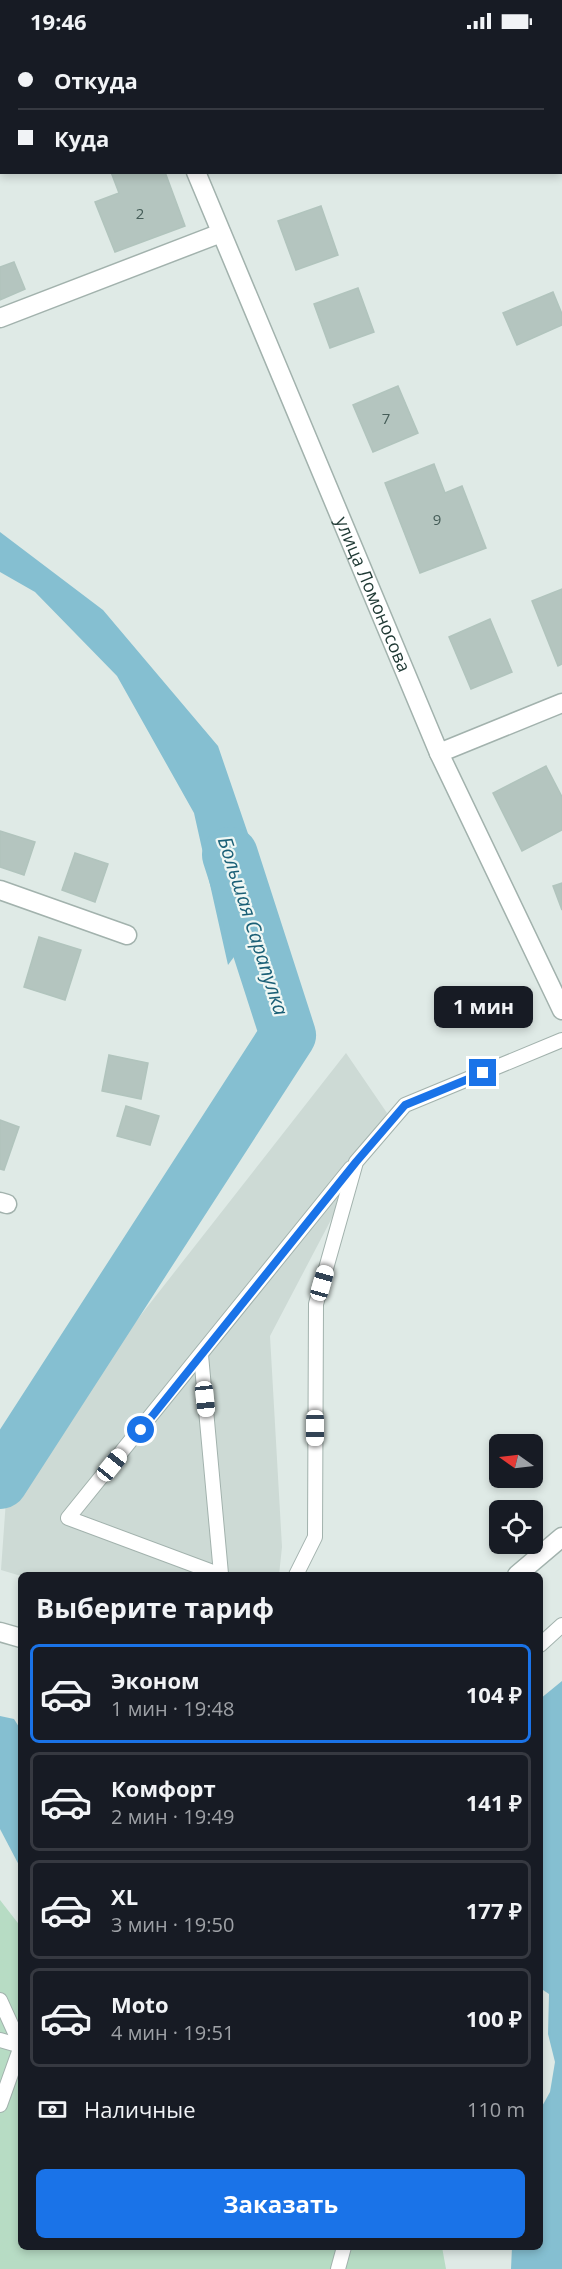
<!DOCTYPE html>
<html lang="ru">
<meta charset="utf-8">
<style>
body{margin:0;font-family:"Open Sans",sans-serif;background:#20242c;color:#f1f3f6;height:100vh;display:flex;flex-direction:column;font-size:22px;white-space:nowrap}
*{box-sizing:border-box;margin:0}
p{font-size:20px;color:#9ea1a6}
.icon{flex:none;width:33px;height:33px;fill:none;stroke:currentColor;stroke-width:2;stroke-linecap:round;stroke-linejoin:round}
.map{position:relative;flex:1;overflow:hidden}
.sheet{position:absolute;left:18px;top:1530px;width:525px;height:678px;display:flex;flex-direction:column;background:#171b24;border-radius:9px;box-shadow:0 3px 9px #0003}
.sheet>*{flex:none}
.top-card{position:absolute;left:0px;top:0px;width:562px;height:132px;box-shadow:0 3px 9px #0003;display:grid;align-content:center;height:132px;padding:0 18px;background:#171b24}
.needle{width:39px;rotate:284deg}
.tools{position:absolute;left:489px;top:1392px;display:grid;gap:12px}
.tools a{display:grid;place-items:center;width:54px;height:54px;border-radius:9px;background:#171b24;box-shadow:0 3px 9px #0003;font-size:30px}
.end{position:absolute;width:27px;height:27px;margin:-14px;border:8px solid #1a73e8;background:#fff;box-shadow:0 0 0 3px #fff}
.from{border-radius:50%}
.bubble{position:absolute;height:42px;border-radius:9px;background:#171b24;box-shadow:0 3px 9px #0003;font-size:20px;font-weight:700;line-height:42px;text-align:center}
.car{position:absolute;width:18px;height:36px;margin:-18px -9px;border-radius:8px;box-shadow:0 0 4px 2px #0007;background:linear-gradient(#fff 24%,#345 0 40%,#fff 0 76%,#345 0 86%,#fff 0)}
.top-card b{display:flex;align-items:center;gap:21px;height:57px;font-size:22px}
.top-card b+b{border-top:2px solid #363941}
.top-card i{width:15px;height:15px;background:#f1f3f6}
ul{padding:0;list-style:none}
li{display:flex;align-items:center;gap:18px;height:99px;margin:0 12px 9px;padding:0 6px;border:3px solid #363941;border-radius:9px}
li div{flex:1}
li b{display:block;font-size:22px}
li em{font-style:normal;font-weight:700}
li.current{border-color:#1a73e8}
li>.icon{width:54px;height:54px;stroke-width:1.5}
h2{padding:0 18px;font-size:27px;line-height:72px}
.pay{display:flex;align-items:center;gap:15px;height:66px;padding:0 18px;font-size:22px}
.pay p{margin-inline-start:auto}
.action{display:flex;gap:12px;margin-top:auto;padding:12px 18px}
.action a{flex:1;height:69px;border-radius:9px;background:#1a73e8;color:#fff;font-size:24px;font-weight:700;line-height:69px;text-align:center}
.status{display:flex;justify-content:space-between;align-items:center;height:42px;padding:0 30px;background:#171b24;direction:ltr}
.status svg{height:16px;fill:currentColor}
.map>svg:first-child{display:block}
.built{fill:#cddad5}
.green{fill:#b7dcc4}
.water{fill:#85bfd1}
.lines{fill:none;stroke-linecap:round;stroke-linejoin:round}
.river{stroke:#85bfd1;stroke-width:56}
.building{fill:#b4c5bf;stroke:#b1c4bd;stroke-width:1.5}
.service-casing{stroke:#a2b2ad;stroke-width:16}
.minor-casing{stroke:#a2b2ad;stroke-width:21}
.service{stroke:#fff;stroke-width:14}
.minor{stroke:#fff;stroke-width:18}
.route{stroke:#1a73e8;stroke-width:8}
.labels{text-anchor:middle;stroke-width:4.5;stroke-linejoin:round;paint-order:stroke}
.number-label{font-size:15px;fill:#455d58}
.street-label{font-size:18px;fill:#203a35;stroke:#eff7f4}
.water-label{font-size:20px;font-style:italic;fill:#1a5f76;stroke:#eff7f4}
</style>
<div class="status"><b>19:46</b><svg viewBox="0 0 49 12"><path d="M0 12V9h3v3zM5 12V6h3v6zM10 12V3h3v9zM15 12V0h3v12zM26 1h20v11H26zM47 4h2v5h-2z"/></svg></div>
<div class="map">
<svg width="562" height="2227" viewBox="0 0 562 2227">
<rect width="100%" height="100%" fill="#dfeae6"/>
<polygon class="built" points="346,1011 387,1071 270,1294 282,1505 279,1533 21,1534 1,1528 7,1444"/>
<polygon class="green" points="0,1858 21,1885 21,2205 442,2205 446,2227 0,2227"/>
<g class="water">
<polygon points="0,490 103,568 218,704 257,818 253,889 228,923 194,771 117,634 35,550 0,530"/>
<polygon points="562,1639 562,2227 511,2227 512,2205 540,2205 540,2068 550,2050 555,2020 548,1992 549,1952 540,1946 540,1657"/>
<polygon points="0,1674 14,1677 19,1685 21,1827 0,1787"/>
</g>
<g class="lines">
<polyline class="river" points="0,1439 288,993 230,813"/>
</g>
<g class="building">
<polygon points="196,0 236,0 237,2 196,2"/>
<polygon points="493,0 519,0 519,2 494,2"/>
<polygon points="545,0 562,0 562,13 561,2"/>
<polygon points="111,130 165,130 185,184 115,210 95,160 119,151"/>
<polygon points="321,164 338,213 296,228 278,179"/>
<polygon points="14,220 25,247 0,258 0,225"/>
<polygon points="358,246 374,290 330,306 314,262"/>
<polygon points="553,250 562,272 562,283 517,303 503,271"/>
<polygon points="398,344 418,391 373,410 353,363"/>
<polygon points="434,422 445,451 462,444 486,506 420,531 385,441"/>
<polygon points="562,547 562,622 558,624 532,559"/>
<polygon points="490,577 512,630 471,647 449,595"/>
<polygon points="546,724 562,755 562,788 522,809 493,751"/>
<polygon points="0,789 35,800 24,833 0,825"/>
<polygon points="75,811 108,822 95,860 62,848"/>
<polygon points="562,841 562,868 553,844"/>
<polygon points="39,895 81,908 65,958 24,945"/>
<polygon points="109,1013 148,1021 141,1057 102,1049"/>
<polygon points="126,1064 159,1074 150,1103 117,1094"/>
<polygon points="0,1078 19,1085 4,1128 0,1127"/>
</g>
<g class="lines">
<g class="service-casing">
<g id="service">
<polyline points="201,1313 221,1532"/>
<polyline points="221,1533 68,1476 351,1126"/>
<polyline points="296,1533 315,1495 316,1262 356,1120 405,1063 562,998"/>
<polyline points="540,1603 562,1583"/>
<polyline points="0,1958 21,2004 0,2063"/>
<polyline points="0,1998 21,2004"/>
<polyline points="338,2227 344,2205"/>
</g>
</g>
<g class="minor-casing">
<g id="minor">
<polyline points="142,0 142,2"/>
<path id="s1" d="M196,130l243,581 123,257"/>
<polyline points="0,276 221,191"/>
<polyline points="439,711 562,661"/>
<polyline points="0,848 127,893"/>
<polyline points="0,1160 7,1162"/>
<polyline points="517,1533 562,1495"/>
<polyline points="0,1590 21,1596"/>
</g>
</g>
<use href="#service" class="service"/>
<use href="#minor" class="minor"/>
</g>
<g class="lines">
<polyline class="route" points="141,1388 356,1120 405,1063 483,1031"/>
</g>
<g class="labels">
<g class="number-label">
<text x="140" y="177">2</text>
<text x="386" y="382">7</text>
<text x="437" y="483">9</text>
</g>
<g class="street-label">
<text dy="6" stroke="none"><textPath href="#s1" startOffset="458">улица Ломоносова</textPath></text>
</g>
<g class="water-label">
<text transform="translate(253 884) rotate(72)" y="7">Большая Сарапулка</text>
</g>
</g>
</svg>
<div class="tools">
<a><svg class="needle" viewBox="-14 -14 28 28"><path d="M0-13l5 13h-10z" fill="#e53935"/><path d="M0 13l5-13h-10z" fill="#9ea1a6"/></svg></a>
<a><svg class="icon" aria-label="locate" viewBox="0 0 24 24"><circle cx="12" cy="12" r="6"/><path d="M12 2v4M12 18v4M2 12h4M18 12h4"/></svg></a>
</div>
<i class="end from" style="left:141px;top:1388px"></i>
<i class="end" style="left:483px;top:1031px"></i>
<div class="bubble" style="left:434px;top:944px;width:99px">1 мин</div>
<i class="car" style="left:322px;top:1241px;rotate:16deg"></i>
<i class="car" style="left:205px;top:1357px;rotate:174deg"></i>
<i class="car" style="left:315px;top:1386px;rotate:180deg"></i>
<i class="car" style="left:112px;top:1423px;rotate:39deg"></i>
<div class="top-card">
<b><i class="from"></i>Откуда</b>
<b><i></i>Куда</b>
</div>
<section class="sheet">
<h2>Выберите тариф</h2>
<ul>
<li class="current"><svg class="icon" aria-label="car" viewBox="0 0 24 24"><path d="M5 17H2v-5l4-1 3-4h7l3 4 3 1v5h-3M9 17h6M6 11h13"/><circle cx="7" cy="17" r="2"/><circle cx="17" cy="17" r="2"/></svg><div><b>Эконом</b><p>1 мин · 19:48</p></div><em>104 ₽</em></li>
<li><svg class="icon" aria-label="car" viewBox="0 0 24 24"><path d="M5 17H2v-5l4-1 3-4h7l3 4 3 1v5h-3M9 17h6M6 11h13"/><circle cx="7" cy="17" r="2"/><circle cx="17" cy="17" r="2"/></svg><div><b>Комфорт</b><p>2 мин · 19:49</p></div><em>141 ₽</em></li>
<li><svg class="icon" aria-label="car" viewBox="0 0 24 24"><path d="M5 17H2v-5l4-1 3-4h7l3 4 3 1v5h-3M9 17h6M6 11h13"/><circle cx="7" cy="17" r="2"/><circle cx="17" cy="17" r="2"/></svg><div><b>XL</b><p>3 мин · 19:50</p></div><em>177 ₽</em></li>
<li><svg class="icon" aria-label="car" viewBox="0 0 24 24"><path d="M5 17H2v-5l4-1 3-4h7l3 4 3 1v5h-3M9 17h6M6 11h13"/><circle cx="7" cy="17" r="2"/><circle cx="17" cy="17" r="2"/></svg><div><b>Moto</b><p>4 мин · 19:51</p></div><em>100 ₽</em></li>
</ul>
<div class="pay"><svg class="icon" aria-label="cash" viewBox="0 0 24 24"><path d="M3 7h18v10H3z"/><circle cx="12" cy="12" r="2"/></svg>Наличные<p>110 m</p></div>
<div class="action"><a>Заказать</a></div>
</section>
</div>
